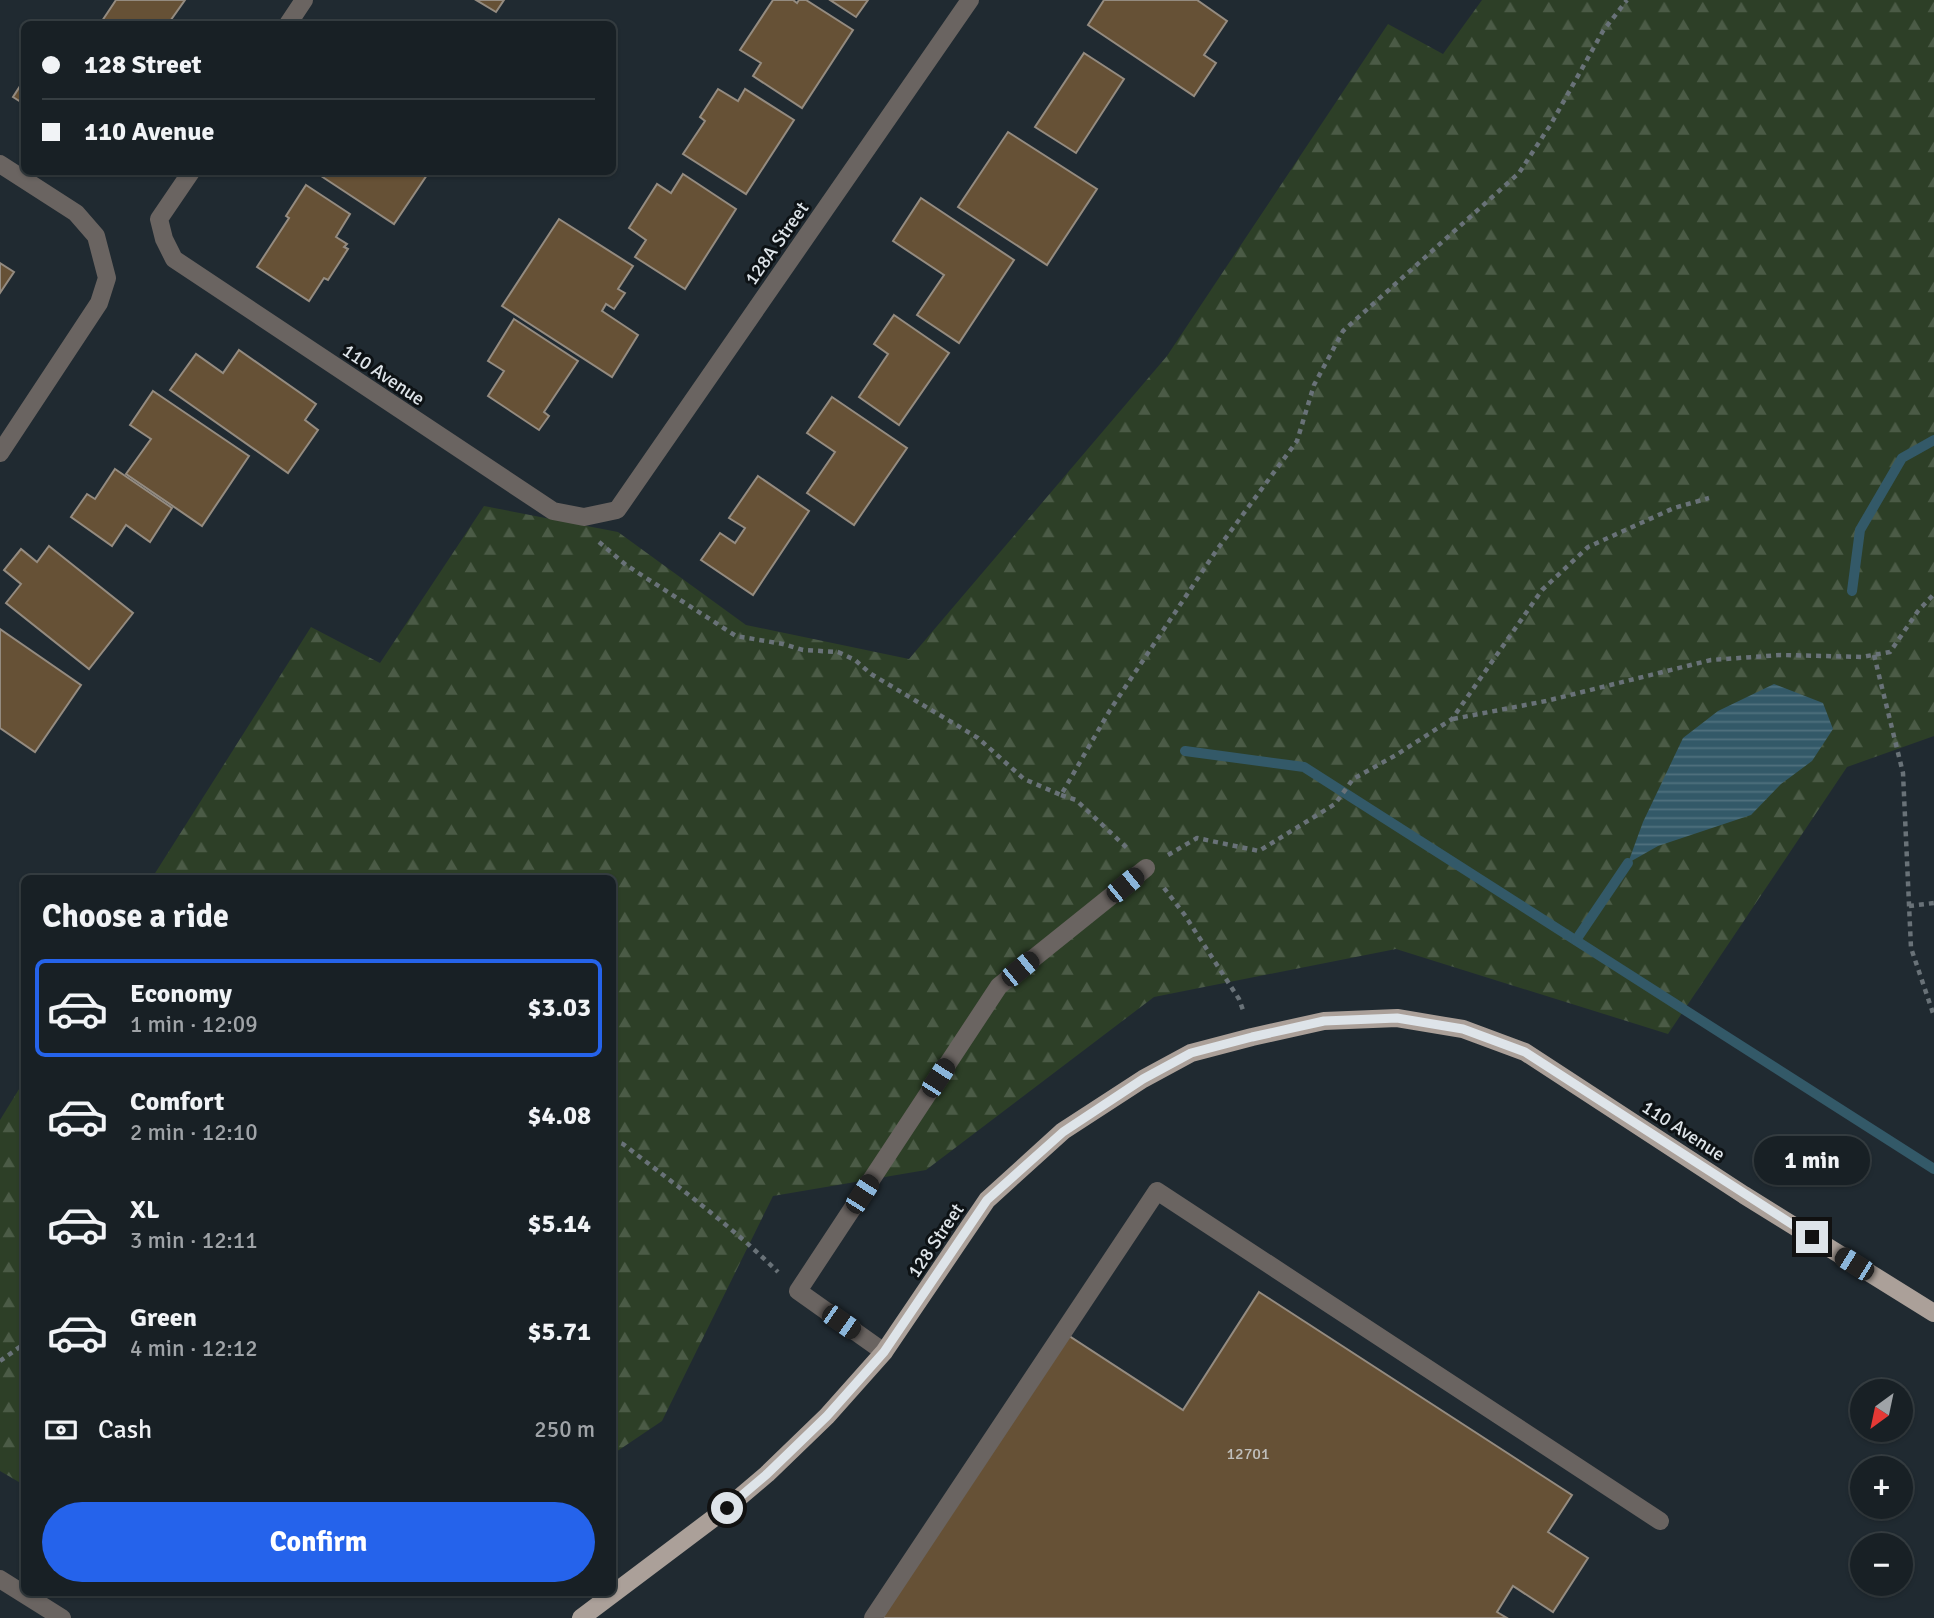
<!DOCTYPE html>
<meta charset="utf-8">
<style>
body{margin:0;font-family:Signika,sans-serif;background:#252d32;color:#f1f3f6;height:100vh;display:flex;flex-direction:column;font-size:26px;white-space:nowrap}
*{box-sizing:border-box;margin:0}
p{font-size:23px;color:#9fa3a7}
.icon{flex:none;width:38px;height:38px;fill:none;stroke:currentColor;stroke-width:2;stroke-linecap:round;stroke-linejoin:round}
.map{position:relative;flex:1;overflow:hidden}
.panel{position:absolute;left:21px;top:875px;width:595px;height:721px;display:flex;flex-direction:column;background:#182025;border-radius:10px;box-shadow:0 2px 5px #0004,0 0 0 2px #363e42}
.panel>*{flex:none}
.banner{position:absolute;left:21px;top:21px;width:595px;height:154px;border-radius:10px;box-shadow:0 2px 5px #0004,0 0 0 2px #363e42;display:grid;align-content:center;height:154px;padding:0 21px;background:#182025}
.needle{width:46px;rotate:213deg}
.fabs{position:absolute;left:1850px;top:1379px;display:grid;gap:14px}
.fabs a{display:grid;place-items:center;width:63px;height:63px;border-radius:50%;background:#182025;box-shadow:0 2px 5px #0004,0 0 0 2px #363e42;font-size:35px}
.end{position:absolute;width:32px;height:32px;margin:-16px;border:9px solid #dee4e9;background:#111;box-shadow:0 0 0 4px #111}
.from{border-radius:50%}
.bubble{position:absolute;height:49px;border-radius:24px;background:#182025;box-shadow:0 2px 5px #0004,0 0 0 2px #363e42;font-size:23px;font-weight:700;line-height:49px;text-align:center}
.car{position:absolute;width:21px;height:42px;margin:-21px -10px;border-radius:9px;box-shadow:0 0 5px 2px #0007;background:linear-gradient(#222 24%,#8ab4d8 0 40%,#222 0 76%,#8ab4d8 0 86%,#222 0)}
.banner b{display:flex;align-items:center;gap:24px;height:66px;font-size:26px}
.banner b+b{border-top:2px solid #363e42}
.banner i{width:18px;height:18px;background:#f1f3f6}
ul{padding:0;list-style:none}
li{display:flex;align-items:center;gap:21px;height:98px;margin:0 14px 10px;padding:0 7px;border:4px solid transparent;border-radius:10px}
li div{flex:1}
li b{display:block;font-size:26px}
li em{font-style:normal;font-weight:700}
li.on{border-color:#2563eb}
li>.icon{width:63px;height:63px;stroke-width:1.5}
h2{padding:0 21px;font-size:32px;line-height:84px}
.pay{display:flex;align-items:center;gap:18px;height:77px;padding:0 21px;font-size:26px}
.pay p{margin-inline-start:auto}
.button{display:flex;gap:14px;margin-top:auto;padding:14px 21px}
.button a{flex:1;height:80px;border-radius:42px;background:#2563eb;color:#fff;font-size:28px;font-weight:700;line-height:80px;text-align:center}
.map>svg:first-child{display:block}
.forest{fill:url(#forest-firs)}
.water{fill:url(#water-rules)}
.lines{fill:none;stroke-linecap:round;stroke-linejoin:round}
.stream{stroke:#335968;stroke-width:10}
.building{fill:#665136;stroke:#948b80;stroke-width:2}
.path{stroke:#697278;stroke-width:4.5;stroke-dasharray:5 5;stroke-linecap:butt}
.minor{stroke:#6a6461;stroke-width:18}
.major{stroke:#aba099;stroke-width:18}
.route{stroke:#dee4e9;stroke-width:9}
.labels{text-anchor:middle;stroke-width:6;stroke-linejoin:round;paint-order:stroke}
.number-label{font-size:16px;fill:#c0bfbc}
.street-label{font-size:19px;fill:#dee4e9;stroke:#0d1215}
</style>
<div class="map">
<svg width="1934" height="1618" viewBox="0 0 1934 1618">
<defs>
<pattern id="forest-firs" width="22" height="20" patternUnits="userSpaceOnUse" patternTransform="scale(1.75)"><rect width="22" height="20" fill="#2d3f27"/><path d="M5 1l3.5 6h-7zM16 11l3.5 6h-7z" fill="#4b5b46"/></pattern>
<pattern id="water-rules" width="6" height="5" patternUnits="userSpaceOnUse" patternTransform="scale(1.75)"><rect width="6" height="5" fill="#335968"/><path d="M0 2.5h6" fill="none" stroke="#50717e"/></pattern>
</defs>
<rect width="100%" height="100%" fill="#202a31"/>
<g class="forest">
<polygon points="1482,0 1934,0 1934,736 1847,767 1668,1034 1396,949 1154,997 926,1170 773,1196 662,1421 613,1454 612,878 152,878 311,627 380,663 484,506 618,532 746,625 909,659 1167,356 1388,24 1443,54"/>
<polygon points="24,1081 24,1485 0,1471 0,1120"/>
</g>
<polygon class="water" points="1774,684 1823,703 1833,729 1812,761 1781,784 1751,815 1658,846 1628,863 1643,822 1683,738 1718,711"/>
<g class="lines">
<g class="stream">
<polyline points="1852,591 1860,530 1902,458 1934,440"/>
<polyline points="1185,751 1304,767 1934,1169"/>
<polyline points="1576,940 1628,863"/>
</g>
</g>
<g class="building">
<polygon points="116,0 185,0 168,24 100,24"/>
<polygon points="476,0 504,0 496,12"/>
<polygon points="773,0 793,0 797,3 799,0 806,0 853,30 802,108 753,76 761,63 740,50"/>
<polygon points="830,0 868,0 856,17"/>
<polygon points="1104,0 1197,0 1227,21 1204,55 1216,63 1194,96 1088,25"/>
<polygon points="1084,53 1124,79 1076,153 1035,127"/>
<polygon points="24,80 24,104 13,97"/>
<polygon points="718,89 738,101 745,89 794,120 746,194 683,154 705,121 700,117"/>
<polygon points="1008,132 1097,189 1047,265 958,207"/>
<polygon points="319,172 429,172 394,224 318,174"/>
<polygon points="683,174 736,209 685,289 635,257 646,240 629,228 657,184 671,193"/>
<polygon points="306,185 350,214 336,237 347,244 344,247 348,249 328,280 324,278 309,301 257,267 289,218 286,216"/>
<polygon points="921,198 1014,260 959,343 917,315 944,275 893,241"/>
<polygon points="559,219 633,266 618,289 625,293 614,309 606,304 602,311 638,335 612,377 502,306"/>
<polygon points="0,263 14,272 0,293"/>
<polygon points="894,315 949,353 899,425 859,397 888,354 874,344"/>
<polygon points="514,319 578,361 544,412 549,416 539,430 488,396 504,371 488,361"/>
<polygon points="239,350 316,404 305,420 318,430 288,473 170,390 196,354 223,373"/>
<polygon points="153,391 249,456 202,526 126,474 151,439 130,425"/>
<polygon points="832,397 907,448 854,525 807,493 835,452 807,433"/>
<polygon points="115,469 172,508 150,542 126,525 112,546 71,517 87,494 95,499"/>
<polygon points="758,476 809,511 753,595 701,560 720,533 735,543 745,528 729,518"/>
<polygon points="49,546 133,613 89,669 6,603 21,584 4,570 21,549 37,562"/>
<polygon points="0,629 81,685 35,752 0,728"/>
<polygon points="1259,1292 1572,1495 1548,1532 1588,1558 1553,1612 1513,1586 1497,1612 1507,1618 882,1618 1066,1334 1183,1410"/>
</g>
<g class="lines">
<g class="path">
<polyline points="599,542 626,565 736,636 783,644 803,650 838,652 855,660 871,674 978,738 1024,779 1061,795 1110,710 1216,551 1297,441 1314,385 1343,331 1519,173 1551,124 1603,31 1627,0"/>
<polyline points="1874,655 1903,773 1911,948 1934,1016"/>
<polyline points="1453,719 1546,701 1711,660 1781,655 1862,657 1890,652 1918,611 1934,594"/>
<polyline points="1061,795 1076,800 1127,848"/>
<polyline points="1168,855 1197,838 1259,851 1335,804 1353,779 1396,755 1452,719 1542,590 1588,547 1674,508 1709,498"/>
<polyline points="1164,888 1184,914 1239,999 1244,1013"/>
<polyline points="1909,906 1934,903"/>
<path d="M612,1140l11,4c53,41 107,81 155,128"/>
<polyline points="0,1361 24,1344"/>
</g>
<g class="minor">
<polyline points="288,24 304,0"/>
<polyline points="0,164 76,213 96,236 107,278 99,303 0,453"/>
<polyline points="191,172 159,219 164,239 174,259 553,511 584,517 617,510 970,0"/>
<polyline points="884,1352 798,1291 999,986 1146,868"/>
<polyline points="0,1579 62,1618"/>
<polyline points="873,1618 1157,1191 1660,1521"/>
</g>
<polyline class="major" points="581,1618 727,1508 767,1474 827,1416 884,1352 987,1200 1063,1131 1143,1079 1191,1053 1252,1037 1324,1021 1397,1018 1463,1029 1525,1052 1744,1195 1934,1313"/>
</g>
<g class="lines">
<polyline class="route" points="727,1508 767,1474 827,1416 884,1352 987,1200 1063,1132 1143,1079 1191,1053 1252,1037 1324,1021 1373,1019 1397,1018 1463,1029 1525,1052 1812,1237"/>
</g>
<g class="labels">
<g class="number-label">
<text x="1248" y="1459">12701</text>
</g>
<g class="street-label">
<text transform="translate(776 243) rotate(-55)" y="7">128A Street</text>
<text transform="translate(384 374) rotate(34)" y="7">110 Avenue</text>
<text transform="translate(1684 1130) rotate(33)" y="7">110 Avenue</text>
<text transform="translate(935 1240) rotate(-56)" y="7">128 Street</text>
</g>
</g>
</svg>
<div class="fabs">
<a><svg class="needle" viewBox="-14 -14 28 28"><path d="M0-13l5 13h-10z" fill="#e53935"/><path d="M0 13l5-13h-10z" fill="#9fa3a7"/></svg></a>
<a>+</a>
<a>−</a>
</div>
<i class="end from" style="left:727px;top:1508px"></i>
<i class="end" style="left:1812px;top:1237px"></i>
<div class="bubble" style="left:1754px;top:1136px;width:116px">1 min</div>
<i class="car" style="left:1125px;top:885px;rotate:51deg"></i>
<i class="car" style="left:1020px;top:969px;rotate:51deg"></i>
<i class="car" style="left:938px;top:1078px;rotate:33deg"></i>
<i class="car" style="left:862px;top:1194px;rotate:33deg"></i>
<i class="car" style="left:1854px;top:1264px;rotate:302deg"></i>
<i class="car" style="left:841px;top:1322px;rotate:125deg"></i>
<div class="banner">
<b><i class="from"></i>128 Street</b>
<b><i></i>110 Avenue</b>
</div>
<section class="panel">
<h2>Choose a ride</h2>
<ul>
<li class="on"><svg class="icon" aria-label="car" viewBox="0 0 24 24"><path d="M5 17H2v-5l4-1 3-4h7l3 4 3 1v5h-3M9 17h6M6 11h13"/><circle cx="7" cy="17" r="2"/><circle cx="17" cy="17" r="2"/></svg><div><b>Economy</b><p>1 min · 12:09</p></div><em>$3.03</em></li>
<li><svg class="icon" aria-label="car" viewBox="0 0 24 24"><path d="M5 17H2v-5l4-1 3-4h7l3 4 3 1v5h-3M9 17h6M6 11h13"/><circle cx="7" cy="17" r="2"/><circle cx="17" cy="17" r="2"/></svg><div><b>Comfort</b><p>2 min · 12:10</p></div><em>$4.08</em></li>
<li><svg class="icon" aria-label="car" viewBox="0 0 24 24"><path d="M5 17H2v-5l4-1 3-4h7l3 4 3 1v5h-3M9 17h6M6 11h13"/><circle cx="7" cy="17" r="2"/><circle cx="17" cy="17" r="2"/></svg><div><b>XL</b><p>3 min · 12:11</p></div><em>$5.14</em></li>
<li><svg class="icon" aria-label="car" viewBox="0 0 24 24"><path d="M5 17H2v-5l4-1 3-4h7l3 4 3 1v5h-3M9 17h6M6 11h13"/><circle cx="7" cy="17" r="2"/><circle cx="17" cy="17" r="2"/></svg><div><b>Green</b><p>4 min · 12:12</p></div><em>$5.71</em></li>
</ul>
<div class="pay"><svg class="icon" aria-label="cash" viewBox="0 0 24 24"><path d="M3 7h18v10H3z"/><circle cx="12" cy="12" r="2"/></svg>Cash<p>250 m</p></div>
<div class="button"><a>Confirm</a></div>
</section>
</div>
